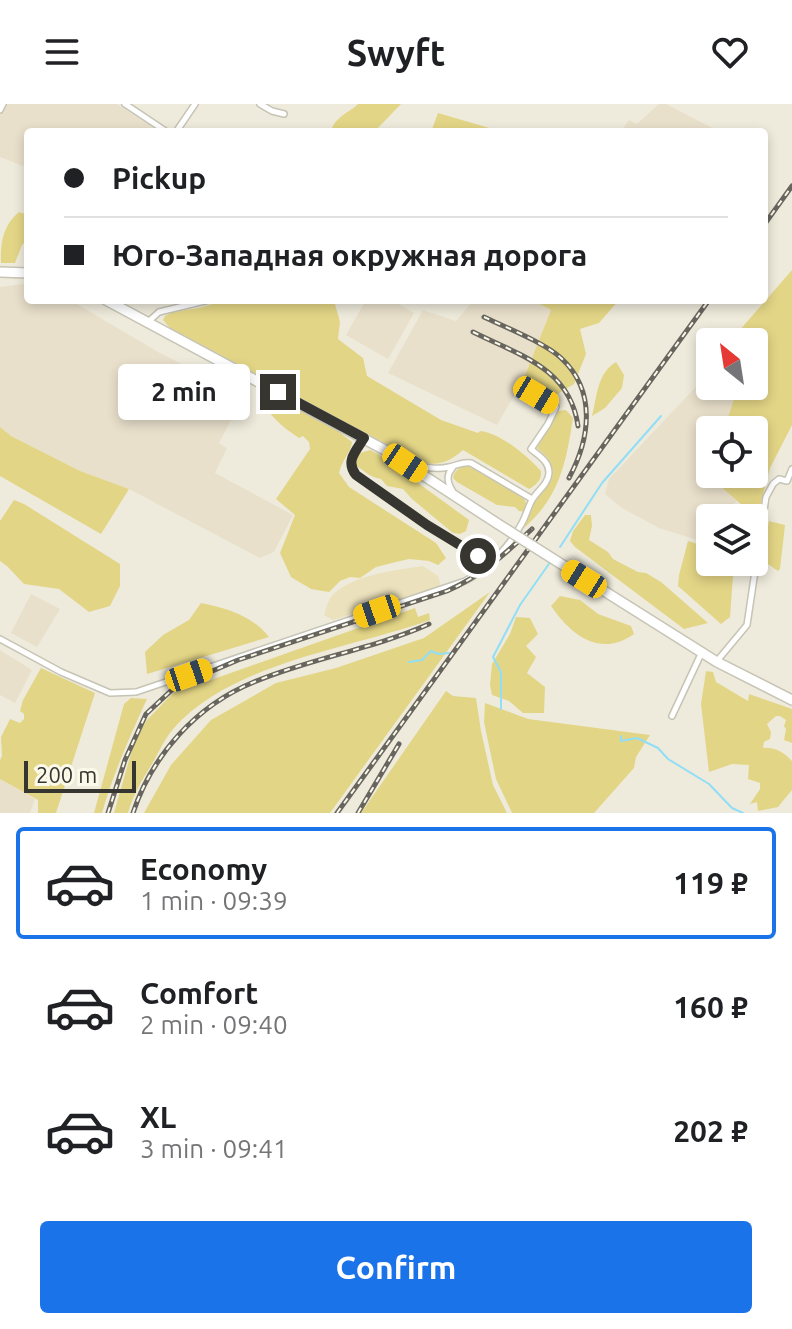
<!DOCTYPE html>
<meta charset="utf-8">
<style>
body{margin:0;font-family:Ubuntu,sans-serif;background:#f6f6f6;color:#202124;height:100vh;display:flex;flex-direction:column;font-size:30px;white-space:nowrap}
*{box-sizing:border-box;margin:0}
p{font-size:26px;color:#757577}
.icon{flex:none;width:44px;height:44px;fill:none;stroke:currentColor;stroke-width:2;stroke-linecap:round;stroke-linejoin:round}
.map{position:relative;height:709px;overflow:hidden}
.panel{display:flex;flex-direction:column;background:#fff;flex:1}
.panel>*{flex:none}
.guide{position:absolute;left:24px;top:24px;width:744px;height:176px;border-radius:8px;box-shadow:0 4px 12px #0003;display:grid;align-content:center;height:176px;padding:0 40px;background:#fff}
.needle{width:52px;rotate:330deg}
.fabs{position:absolute;left:696px;top:224px;display:grid;gap:16px}
.fabs a{display:grid;place-items:center;width:72px;height:72px;border-radius:8px;background:#fff;box-shadow:0 4px 12px #0003;font-size:40px}
.scale{position:absolute;left:24px;bottom:20px;width:112px;box-sizing:border-box;padding-left:8px;border:4px solid #363530;border-top:0;font-size:22px;line-height:28px;white-space:nowrap;color:#363530;-webkit-text-stroke:6px #fbf9e9;paint-order:stroke}
.end{position:absolute;width:36px;height:36px;margin:-18px;border:10px solid #363530;background:#fff;box-shadow:0 0 0 4px #fff}
.from{border-radius:50%}
.bubble{position:absolute;height:56px;border-radius:8px;background:#fff;box-shadow:0 4px 12px #0003;font-size:26px;font-weight:700;line-height:56px;text-align:center}
.car{position:absolute;width:24px;height:48px;margin:-24px -12px;border-radius:10px;box-shadow:0 0 6px 2px #0007;background:linear-gradient(#f5c518 24%,#345 0 40%,#f5c518 0 76%,#345 0 86%,#f5c518 0)}
.guide b{display:flex;align-items:center;gap:28px;height:76px;font-size:30px}
.guide b+b{border-top:2px solid #e0e0e0}
.guide i{width:20px;height:20px;background:#202124}
ul{padding:14px 0 0;list-style:none}
li{display:flex;align-items:center;gap:24px;height:112px;margin:0 16px 12px;padding:0 24px;border:4px solid transparent;border-radius:8px}
li div{flex:1}
li b{display:block;font-size:30px}
li em{font-style:normal;font-weight:700}
li.current{border-color:#1a73e8}
li>.icon{width:72px;height:72px;stroke-width:1.5}
.cta{display:flex;gap:16px;margin-top:auto;padding:16px 40px}
.cta a{flex:1;height:92px;border-radius:8px;background:#1a73e8;color:#fff;font-size:32px;font-weight:700;line-height:92px;text-align:center}
header{display:flex;justify-content:space-between;align-items:center;height:104px;padding:0 40px;background:#fff;font-size:36px;font-weight:700}
.map>svg:first-child{display:block}
.industrial{fill:#e9e0cb}
.green{fill:#e3d586}
.sand{fill:#ebe1bc}
.lines{fill:none;stroke-linecap:round;stroke-linejoin:round}
.stream{stroke:#91def7;stroke-width:2}
.minor-casing{stroke:#c6c4b5;stroke-width:8}
.highway-casing{stroke:#c6c4b5;stroke-width:12}
.minor{stroke:#fff;stroke-width:5}
.highway{stroke:#fff;stroke-width:9}
.rail-casing{stroke:#67655e;stroke-width:5}
.rail{stroke:#fbf9e9;stroke-width:2;stroke-dasharray:6;stroke-linecap:butt}
.highway-bridge-casing{stroke:#c6c4b5;stroke-width:12;stroke-linecap:butt}
.highway-bridge{stroke:#fff;stroke-width:9}
.route{stroke:#363530;stroke-width:10}
</style>
<header><svg class="icon" aria-label="menu" viewBox="0 0 24 24"><path d="M4 6h16M4 12h16M4 18h16"/></svg>Swyft<svg class="icon" aria-label="heart" viewBox="0 0 24 24"><path d="M12 20l-8-8c-3-5 5-10 8-4 3-6 11-1 8 4z"/></svg></header>
<div class="map">
<svg width="792" height="709" viewBox="0 0 792 709">
<rect width="100%" height="100%" fill="#eeebdc"/>
<g class="industrial">
<polygon points="6,0 117,0 159,28 28,28 28,64 0,53 0,12"/>
<polygon points="659,0 666,0 720,28 621,28 629,16 637,20"/>
<polygon points="23,180 28,182 28,196 70,196 158,248 244,291 219,339 227,344 215,369 293,411 274,448 260,454 129,385 80,367 62,358 11,332 0,323 0,183"/>
<polygon points="366,196 392,196 414,209 388,255 346,231"/>
<polygon points="474,196 531,196 551,206 524,274 497,321 388,269 423,206 456,217"/>
<polygon points="710,268 710,282 738,282 724,326 710,326 710,358 705,369 737,397 731,402 729,414 710,414 710,440 659,424 622,404 605,390 609,375"/>
<polygon points="31,490 60,505 37,543 11,529"/>
<polygon points="0,546 32,566 15,599 0,591"/>
<polygon points="0,675 35,695 30,709 0,709"/>
</g>
<g class="green">
<path d="M358,0h43l-27,28h-43c3,-15 18,-19 27,-28z"/>
<polygon points="438,9 503,28 504,28 431,28"/>
<path d="M19,108l9,3v24l-6,6 -7,18h-14c-1,-19 2,-38 18,-51z"/>
<polygon points="792,166 792,321 770,364 757,414 705,369 710,358 710,370 754,370 754,326 724,326 738,282 754,282 754,238 750,238 747,232 732,235"/>
<path d="M226,196h102l7,4 5,18 -2,17 25,19 4,18 74,44 37,13 2,-2c21,2 47,25 61,40 1,9 -5,14 -12,18l-66,-39c-15,13 -26,17 -45,11l-248,-133 -7,-8 2,-4 8,-4 26,-4z"/>
<polygon points="532,196 619,196 599,219 580,225 586,250 574,280 556,291 524,274 551,206"/>
<path d="M616,258l8,13 -2,13 -17,20 -13,8c5,-19 5,-43 24,-54z"/>
<path d="M263,287l75,40 14,11c-1,10 -10,18 -13,31l10,14 87,56 10,15 -8,7 -9,-4 -20,-2 -13,3 -20,5 -16,11 -10,-1 -10,4 -11,11 -18,-3 -20,-12 -11,-24 15,-38 -19,-16 34,-50 -1,-7 -6,-6 -4,2c-18,-12 -30,-22 -39,-42z"/>
<path d="M566,306l7,8c-7,45 -13,78 -49,110l11,-27 13,-16 5,-14 -5,-13 -11,-10 20,-37z"/>
<polygon points="0,323 11,332 80,367 129,385 101,430 0,372"/>
<path d="M370,346l8,4 91,66 -3,11 -6,3 -7,-1 -41,-34 -9,-10 -16,-3 -6,-7c-13,-2 -15,-8 -25,-13l-1,-4 5,-9z"/>
<path d="M466,361l49,26 9,7 3,8 -3,6 -5,-1 -4,-4 -18,-2 -40,-23 -4,-4c1,-7 6,-10 13,-13z"/>
<polygon points="14,396 24,400 120,460 120,482 110,502 89,508 59,485 24,480 7,462 0,457 0,417"/>
<polygon points="585,411 591,411 592,422 589,436 608,448 613,455 638,468 646,469 661,478 708,519 684,525 575,443 570,437 573,427"/>
<polygon points="769,417 785,421 780,465 778,467 762,456"/>
<polygon points="688,437 710,444 710,458 734,458 730,513 721,520 678,482 679,471"/>
<polygon points="490,488 330,709 144,709 171,661 211,616 276,579 336,564 424,534"/>
<path d="M560,492l20,4 18,14 33,12 3,8c-34,24 -63,1 -83,-28z"/>
<path d="M201,499c25,5 52,13 68,34l-122,37 -2,-22 18,-17 26,-15z"/>
<path d="M415,504l3,9 11,-4 1,7c-80,29 -197,42 -256,108 -9,10 -15,24 -22,36 -10,16 -19,31 -24,49h-14l19,-67 13,-25 28,-29 20,-6z"/>
<polygon points="516,513 530,514 538,530 526,542 536,553 527,569 545,583 544,609 523,609 509,597 492,591 490,581 492,560 510,530"/>
<polygon points="41,564 95,589 56,709 38,709 38,696 0,675 0,656 2,652 1,633 10,615 20,619 24,615 24,610 20,607 23,596"/>
<path d="M706,567l7,1 3,10 32,19 1,-7 43,15v34l-8,-3 2,-11 -2,-3 2,-6 -6,-4h-4l-9,8 4,8 -1,7 -6,3 -1,6c12,-1 20,4 29,13v29l-14,17 -20,4 -1,-9 -7,2 10,-15v-6l-12,-4 1,-14 -17,-1 -23,8 -8,-68z"/>
<polygon points="446,587 453,592 476,594 481,627 493,681 507,709 361,709"/>
<path d="M131,594l16,1c-17,37 -34,75 -45,114h-8l30,-109z"/>
<polygon points="485,599 528,615 650,631 636,653 634,664 594,709 512,709 496,675 484,618"/>
</g>
<path class="sand" d="M423,462l15,10 3,11 -108,33 -9,-5c2,-6 4,-14 7,-18 18,-22 66,-27 92,-31z"/>
<g class="lines">
<g class="stream">
<polyline points="560,443 602,379 661,312"/>
<polyline points="409,558 422,556 431,547 438,550 449,549"/>
<polyline points="501,605 501,568 493,553 520,501 551,457"/>
<polyline points="621,632 621,637 637,634 658,644 668,655 709,680 732,704 743,709"/>
</g>
<g class="minor-casing">
<g id="minor">
<polyline points="125,0 167,28"/>
<polyline points="260,0 272,7 284,10"/>
<polyline points="0,6 3,0"/>
<polyline points="176,28 195,0"/>
<polyline points="148,218 159,208 209,196"/>
<path d="M364,334c-8,13 -19,23 -8,37l71,50 62,39"/>
<path d="M412,361c13,2 25,5 37,2 9,-2 13,-5 22,-4l61,36"/>
<path d="M452,386c-5,-8 -6,-15 1,-23"/>
<path d="M0,535l61,33 49,21 26,-1 329,-111c23,-12 45,-35 57,-58 4,-7 6,-16 10,-23 5,-9 16,-15 17,-27 0,-12 -10,-17 -18,-24l17,-25 8,-17 -36,-21"/>
<polyline points="717,557 747,521 766,393 773,380 779,375 787,377 792,365"/>
<polyline points="672,612 701,550"/>
</g>
</g>
<g class="highway-casing">
<g id="highway">
<polyline points="0,168 28,169"/>
<polyline points="106,196 383,345 498,420"/>
<polyline points="566,463 717,558 792,596"/>
</g>
</g>
<use href="#minor" class="minor"/>
<use href="#highway" class="highway"/>
<g class="rail-casing">
<g id="rail">
<polyline points="764,121 792,82"/>
<path d="M484,213c21,10 61,26 77,41 36,33 29,81 8,120"/>
<path d="M473,228c46,23 97,36 105,94"/>
<path d="M108,709l17,-53 21,-46 29,-27 63,-27 209,-69c34,-15 58,-37 85,-62"/>
<path d="M133,709c19,-58 64,-108 121,-131 57,-24 119,-33 175,-58"/>
<polyline points="337,709 709,196"/>
<polyline points="358,709 399,640"/>
</g>
</g>
<use href="#rail" class="rail"/>
<g class="highway-bridge-casing">
<polyline id="highway-bridge" points="498,420 566,463"/>
</g>
<use href="#highway-bridge" class="highway-bridge"/>
</g>
<g class="lines">
<path class="route" d="M278,288l86,46c-8,13 -19,23 -8,37l71,50 51,31"/>
</g>
</svg>
<div class="fabs">
<a><svg class="needle" viewBox="-14 -14 28 28"><path d="M0-13l5 13h-10z" fill="#e53935"/><path d="M0 13l5-13h-10z" fill="#757577"/></svg></a>
<a><svg class="icon" aria-label="locate" viewBox="0 0 24 24"><circle cx="12" cy="12" r="6"/><path d="M12 2v4M12 18v4M2 12h4M18 12h4"/></svg></a>
<a><svg class="icon" aria-label="layers" viewBox="0 0 24 24"><path d="M12 4l9 5-9 5-9-5zM3 14l9 5 9-5"/></svg></a>
</div>
<div class="scale">200 m</div>
<i class="end from" style="left:478px;top:452px"></i>
<i class="end" style="left:278px;top:288px"></i>
<div class="bubble" style="left:118px;top:260px;width:132px">2 min</div>
<i class="car" style="left:536px;top:291px;rotate:121deg"></i>
<i class="car" style="left:405px;top:359px;rotate:124deg"></i>
<i class="car" style="left:584px;top:475px;rotate:302deg"></i>
<i class="car" style="left:377px;top:507px;rotate:251deg"></i>
<i class="car" style="left:189px;top:571px;rotate:71deg"></i>
<div class="guide">
<b><i class="from"></i>Pickup</b>
<b><i></i>Юго-Западная окружная дорога</b>
</div>
</div>
<section class="panel">
<ul>
<li class="current"><svg class="icon" aria-label="car" viewBox="0 0 24 24"><path d="M5 17H2v-5l4-1 3-4h7l3 4 3 1v5h-3M9 17h6M6 11h13"/><circle cx="7" cy="17" r="2"/><circle cx="17" cy="17" r="2"/></svg><div><b>Economy</b><p>1 min · 09:39</p></div><em>119 ₽</em></li>
<li><svg class="icon" aria-label="car" viewBox="0 0 24 24"><path d="M5 17H2v-5l4-1 3-4h7l3 4 3 1v5h-3M9 17h6M6 11h13"/><circle cx="7" cy="17" r="2"/><circle cx="17" cy="17" r="2"/></svg><div><b>Comfort</b><p>2 min · 09:40</p></div><em>160 ₽</em></li>
<li><svg class="icon" aria-label="car" viewBox="0 0 24 24"><path d="M5 17H2v-5l4-1 3-4h7l3 4 3 1v5h-3M9 17h6M6 11h13"/><circle cx="7" cy="17" r="2"/><circle cx="17" cy="17" r="2"/></svg><div><b>XL</b><p>3 min · 09:41</p></div><em>202 ₽</em></li>
</ul>
<div class="cta"><a>Confirm</a></div>
</section>
